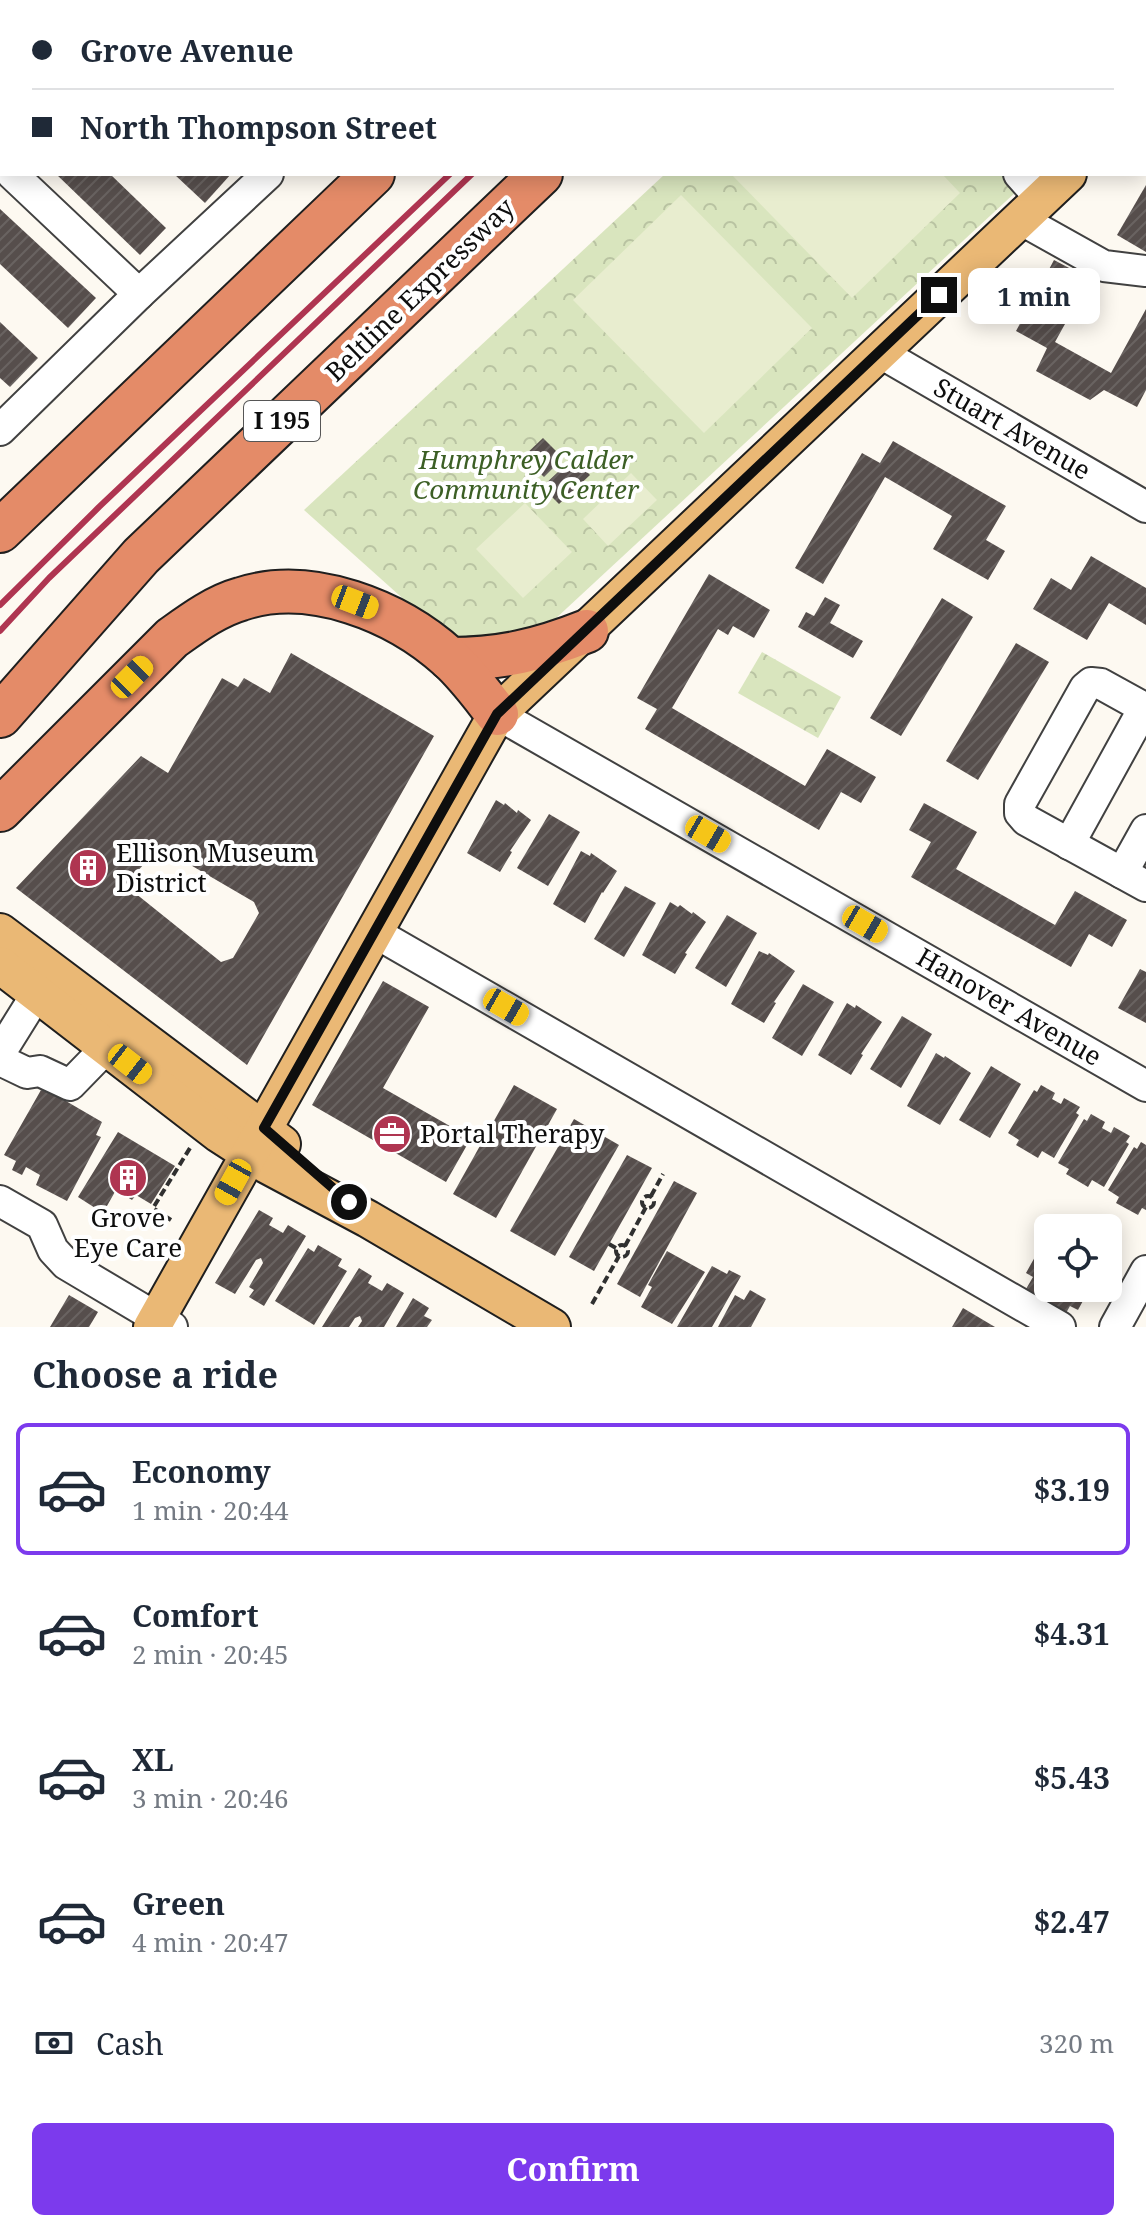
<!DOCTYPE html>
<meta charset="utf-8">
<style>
body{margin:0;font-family:"Noto Serif",serif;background:#f2f2f3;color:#1f2937;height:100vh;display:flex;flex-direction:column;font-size:30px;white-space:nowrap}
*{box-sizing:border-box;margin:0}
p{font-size:26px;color:#747a83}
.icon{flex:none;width:44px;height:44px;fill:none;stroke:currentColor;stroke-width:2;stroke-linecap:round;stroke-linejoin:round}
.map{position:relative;height:1327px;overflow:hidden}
.sheet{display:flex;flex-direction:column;background:#fff;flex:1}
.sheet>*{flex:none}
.hud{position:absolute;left:0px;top:0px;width:1146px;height:176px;box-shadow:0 4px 20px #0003;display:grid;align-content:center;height:176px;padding:0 32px;background:#fff}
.buttons{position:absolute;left:1034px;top:1214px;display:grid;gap:16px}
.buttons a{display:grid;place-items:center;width:88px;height:88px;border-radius:12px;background:#fff;box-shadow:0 4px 20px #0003;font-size:40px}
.end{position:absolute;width:36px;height:36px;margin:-18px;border:10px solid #0e0e0e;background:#fff;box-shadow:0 0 0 4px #fff}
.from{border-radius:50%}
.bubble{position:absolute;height:56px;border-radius:12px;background:#fff;box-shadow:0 4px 20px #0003;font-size:26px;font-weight:700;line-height:56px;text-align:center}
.car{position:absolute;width:24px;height:48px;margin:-24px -12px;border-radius:10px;box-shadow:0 0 6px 2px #0007;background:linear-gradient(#f5c518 24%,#345 0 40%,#f5c518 0 76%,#345 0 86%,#f5c518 0)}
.hud b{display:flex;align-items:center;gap:28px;height:76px;font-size:30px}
.hud b+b{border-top:2px solid #e0e1e3}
.hud i{width:20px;height:20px;background:#1f2937}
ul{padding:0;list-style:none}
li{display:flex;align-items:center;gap:24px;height:132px;margin:0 16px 12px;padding:0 16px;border:4px solid transparent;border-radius:12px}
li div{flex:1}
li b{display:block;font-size:30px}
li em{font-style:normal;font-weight:700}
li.selected{border-color:#7c3aed}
li>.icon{width:72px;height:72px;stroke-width:1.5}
h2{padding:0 32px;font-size:36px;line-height:96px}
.pay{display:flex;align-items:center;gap:20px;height:88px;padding:0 32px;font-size:30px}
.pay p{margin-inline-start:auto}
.action{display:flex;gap:16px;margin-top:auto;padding:16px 32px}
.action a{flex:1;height:92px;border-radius:12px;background:#7c3aed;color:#fff;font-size:32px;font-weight:700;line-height:92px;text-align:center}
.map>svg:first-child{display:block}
.park{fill:url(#park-crowns)}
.pitch{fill:#e8edcf}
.building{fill:url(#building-hatch);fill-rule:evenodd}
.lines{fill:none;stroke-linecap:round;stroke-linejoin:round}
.minor-casing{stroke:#414141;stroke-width:34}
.major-casing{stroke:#1f1f1f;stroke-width:40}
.highway-casing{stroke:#1f1f1f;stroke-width:46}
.path{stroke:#303030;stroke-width:4;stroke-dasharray:8 4;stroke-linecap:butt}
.minor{stroke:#fff;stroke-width:30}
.major{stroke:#eab875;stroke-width:36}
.highway{stroke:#e48b68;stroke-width:42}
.rail{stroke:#af3551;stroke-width:6}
.route{stroke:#0e0e0e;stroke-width:10}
.labels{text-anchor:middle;stroke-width:8;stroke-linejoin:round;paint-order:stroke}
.shield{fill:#fff;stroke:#565656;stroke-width:2}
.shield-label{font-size:24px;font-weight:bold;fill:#0e0e0e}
.street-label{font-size:26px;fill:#0e0e0e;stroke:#fff}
.park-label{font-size:26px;font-style:italic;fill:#3c5f25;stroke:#fff}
.poi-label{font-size:26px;fill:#0e0e0e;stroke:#fff;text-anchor:start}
</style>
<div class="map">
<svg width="1146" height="1327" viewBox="0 0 1146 1327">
<defs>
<pattern id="park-crowns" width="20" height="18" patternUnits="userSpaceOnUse" patternTransform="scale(2)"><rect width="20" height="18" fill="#d9e5be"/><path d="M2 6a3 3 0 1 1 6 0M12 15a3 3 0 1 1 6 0" fill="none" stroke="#b9c3a2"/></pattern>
<pattern id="building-hatch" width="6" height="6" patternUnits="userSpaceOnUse" patternTransform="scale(2)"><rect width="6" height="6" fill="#564e4c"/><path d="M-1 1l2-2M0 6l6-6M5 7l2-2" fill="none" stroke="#696361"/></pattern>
</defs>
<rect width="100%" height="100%" fill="#fdf9f1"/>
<g class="park">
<polygon points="665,174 1004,174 1019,189 553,621 517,634 470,640 438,630 304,510"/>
<polygon points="762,652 841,697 818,738 738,693"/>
</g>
<g class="pitch">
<polygon points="731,174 942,174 960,193 852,298"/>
<polygon points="681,195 812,328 704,433 573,300"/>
<polygon points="631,473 657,500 608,546 583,519"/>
<polygon points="525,503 572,552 523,598 476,549"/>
</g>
<g class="building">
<polygon points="56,174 110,174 166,228 140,255"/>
<polygon points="174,174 231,174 205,203"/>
<polygon points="1146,185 1146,252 1117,235"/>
<polygon points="0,209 96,298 68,328 0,264"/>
<polygon points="1054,260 1090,279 1055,342 1111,373 1146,309 1146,390 1137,407 1104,390 1090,400 1036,371 1047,348 1016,331"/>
<polygon points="0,322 38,358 10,387 0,378"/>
<polygon points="543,438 563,458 544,477 523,457"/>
<polygon points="893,441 1006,506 986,540 1005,551 988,580 933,549 952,516 885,477 823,584 795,568 862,453 880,463"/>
<polygon points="573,458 590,475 559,504 542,487"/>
<polygon points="1091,556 1146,588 1146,625 1109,603 1087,640 1033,609 1051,578 1071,590"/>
<polygon points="709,574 770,610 754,638 733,626 728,635 718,629 672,708 805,786 827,749 876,777 861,803 841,792 819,830 645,729 657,709 637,698"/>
<polygon points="825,597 840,605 830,623 863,641 853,658 798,627 806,612 814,616"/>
<polygon points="942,598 973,617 901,736 870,718"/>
<polygon points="1016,643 1049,662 978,780 946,761"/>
<path d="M291,653l143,83 -187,329 -231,-177 125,-132 27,17 54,-95 16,9 6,-9 26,15zM154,853h16l84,49 5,11 -26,45 -12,4 -96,-77z"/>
<polygon points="496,800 504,805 505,803 517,813 518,810 531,820 510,851 512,852 500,872 467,853"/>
<polygon points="924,803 977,832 956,869 1055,925 1075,891 1127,920 1112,947 1089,934 1071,967 911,877 931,842 909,830"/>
<polygon points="549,814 580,832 548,886 517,868"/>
<polygon points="581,851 590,856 591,853 617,871 603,893 602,892 585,923 553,904"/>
<polygon points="625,886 656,903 624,957 594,939"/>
<polygon points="670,902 678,907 680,905 692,914 693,912 706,922 685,953 687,954 675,974 642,955"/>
<polygon points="727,915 757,933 726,987 695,968"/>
<polygon points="759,951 768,955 769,953 795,971 774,1002 776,1003 764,1023 731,1004"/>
<polygon points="1140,969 1146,972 1146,1023 1118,1008"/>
<polygon points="383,981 429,1007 383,1088 471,1138 446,1182 312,1105"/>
<polygon points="803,984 834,1002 802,1056 772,1038"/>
<polygon points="847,1003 855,1008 856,1005 882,1022 861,1054 863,1055 851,1075 818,1055"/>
<polygon points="902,1016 932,1034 901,1088 870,1069"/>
<polygon points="936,1053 944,1058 945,1056 971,1073 940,1125 907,1106"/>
<polygon points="991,1066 1021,1084 990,1138 959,1120"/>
<polygon points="514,1085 557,1109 496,1218 453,1194"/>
<polygon points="1041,1085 1055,1093 1052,1099 1061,1104 1064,1098 1080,1107 1076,1113 1079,1115 1054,1158 1042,1151 1038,1158 1016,1145 1019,1140 1008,1133 1034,1090 1037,1092"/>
<polygon points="41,1090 59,1097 102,1122 96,1135 101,1137 67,1201 36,1185 40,1175 26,1167 22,1175 12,1170 16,1161 4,1155"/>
<polygon points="1091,1114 1105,1122 1102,1128 1111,1133 1114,1127 1130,1136 1126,1142 1129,1144 1104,1187 1092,1180 1088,1187 1066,1174 1069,1169 1058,1163 1084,1119 1087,1121"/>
<polygon points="574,1119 619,1145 555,1256 510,1231"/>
<polygon points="118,1132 175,1166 151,1204 136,1195 132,1200 116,1190 103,1213 78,1197"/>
<polygon points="1141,1142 1146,1145 1146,1210 1142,1208 1138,1215 1116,1203 1119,1197 1108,1190 1134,1147 1137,1149"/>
<polygon points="627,1155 652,1168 594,1271 569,1257"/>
<polygon points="674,1181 697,1193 640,1297 617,1284"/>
<polygon points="259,1210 273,1218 269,1225 283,1233 288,1225 306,1236 264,1306 249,1297 254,1290 249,1287 263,1263 261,1258 256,1260 235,1294 215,1283"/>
<polygon points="318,1245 342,1259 338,1266 347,1271 314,1325 275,1301 308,1248 314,1252"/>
<polygon points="1048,1250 1048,1288 1090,1288 1078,1310 1070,1306 1066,1313 1026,1289 1033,1277 1026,1273 1036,1255 1043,1258"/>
<polygon points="667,1251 705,1272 672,1324 641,1307 652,1287 648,1285"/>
<polygon points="712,1266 727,1274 729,1270 741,1276 712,1327 677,1327"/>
<polygon points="359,1268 372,1276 368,1283 382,1291 387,1283 404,1293 384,1327 358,1327 362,1321 360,1316 355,1318 349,1327 322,1327"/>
<polygon points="750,1290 766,1299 751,1327 718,1327 735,1295 744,1300"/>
<polygon points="69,1295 98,1312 89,1327 50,1327"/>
<polygon points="413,1298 429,1308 424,1316 432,1320 427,1327 396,1327"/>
<polygon points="963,1308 995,1327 952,1327"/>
</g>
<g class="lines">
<g class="minor-casing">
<g id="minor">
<polyline points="63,2 65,0"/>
<polyline points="107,2 109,0"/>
<polyline points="453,2 455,0"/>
<polyline points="878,2 880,0"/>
<polyline points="0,62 2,60"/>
<polyline points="0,103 2,101"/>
<polyline points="12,174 139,294"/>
<polyline points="1019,174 1041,199"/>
<polyline points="1020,219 1104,266 1146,271"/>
<polyline points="879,352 1146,507"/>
<polyline points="0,430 139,294 268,174"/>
<polyline points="1146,709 1101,684 1091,683 1085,688 1020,804 1020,813 1026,820 1146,886"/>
<polyline points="497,714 1146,1086"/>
<polyline points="1069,844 1144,708"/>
<polyline points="1122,873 1146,830"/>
<polyline points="374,932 1060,1327"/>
<polyline points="0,1053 48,976"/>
<polyline points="0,1060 27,1073 40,1071 70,1085 107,1047"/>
<polyline points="0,1201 42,1225 53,1250 66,1264 172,1327"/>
<polyline points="1115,1327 1146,1271"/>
</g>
</g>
<g class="major-casing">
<g id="major">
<polyline points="1144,102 1146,100"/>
<polyline points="0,932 282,1144"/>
<polyline points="0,965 219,1134 267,1165 368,1219 552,1327"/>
<polyline points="152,1327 497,714 1068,174"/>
</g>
</g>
<g class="highway-casing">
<g id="highway">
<polyline points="554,2 556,0"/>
<polyline points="723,2 725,0"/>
<polyline points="0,531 373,174"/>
<path d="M450,659c51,0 89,-9 137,-28"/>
<polyline points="0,716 141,556 541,174"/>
<path d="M0,810l172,-172c21,-15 44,-32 69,-39 70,-23 156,12 208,59 18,16 33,37 48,56"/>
</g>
</g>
<g class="path">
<circle cx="648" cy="1202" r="6"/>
<polyline points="651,1196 663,1174"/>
<polyline points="171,1220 153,1208 190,1148"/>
<polyline points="609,1244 616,1248"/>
<circle cx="622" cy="1251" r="6"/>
<polyline points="625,1246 646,1207"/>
<polyline points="592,1304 619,1256"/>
</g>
<use href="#minor" class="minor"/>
<use href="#major" class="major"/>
<use href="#highway" class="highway"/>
<g class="rail">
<polyline points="632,2 634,0"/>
<polyline points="654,2 656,0"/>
<polyline points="0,605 98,508 450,174"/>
<polyline points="0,631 49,578 472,174"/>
</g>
</g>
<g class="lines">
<polyline class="route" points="349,1202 264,1128 497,714 939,295"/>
</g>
<defs>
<g id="building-disc" transform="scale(2)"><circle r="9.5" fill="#af3551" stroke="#fff"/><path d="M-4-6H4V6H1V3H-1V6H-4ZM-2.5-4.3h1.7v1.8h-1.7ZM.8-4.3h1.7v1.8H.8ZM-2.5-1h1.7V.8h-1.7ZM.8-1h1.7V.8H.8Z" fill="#fff"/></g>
<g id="office-disc" transform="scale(2)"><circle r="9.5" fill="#af3551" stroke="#fff"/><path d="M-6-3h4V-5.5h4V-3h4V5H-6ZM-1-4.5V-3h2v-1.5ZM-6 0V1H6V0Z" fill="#fff"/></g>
</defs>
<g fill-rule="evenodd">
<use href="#building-disc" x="88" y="868"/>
<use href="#office-disc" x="392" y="1134"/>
<use href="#building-disc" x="128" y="1178"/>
</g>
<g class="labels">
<rect class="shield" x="244" y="401" width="76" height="40" rx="6"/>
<g class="shield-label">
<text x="282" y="429">I 195</text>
</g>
<g class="street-label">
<text transform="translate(420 290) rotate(-44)" y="9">Beltline Expressway</text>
<text transform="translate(1012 429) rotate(30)" y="9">Stuart Avenue</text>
<text transform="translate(1009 1007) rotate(30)" y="9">Hanover Avenue</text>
</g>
<g class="park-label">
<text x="526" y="469">Humphrey Calder<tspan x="526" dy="30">Community Center</tspan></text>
</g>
<g class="poi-label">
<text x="116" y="862">Ellison Museum<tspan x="116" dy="30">District</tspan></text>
<text x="420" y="1143">Portal Therapy</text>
<text x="128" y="1227" text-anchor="middle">Grove<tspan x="128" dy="30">Eye Care</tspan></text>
</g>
</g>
</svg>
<div class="buttons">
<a><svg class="icon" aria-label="locate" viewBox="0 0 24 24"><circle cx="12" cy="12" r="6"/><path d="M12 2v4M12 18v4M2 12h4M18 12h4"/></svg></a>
</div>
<i class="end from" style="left:349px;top:1202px"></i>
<i class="end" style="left:939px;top:295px"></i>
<div class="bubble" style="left:968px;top:268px;width:132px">1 min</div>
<i class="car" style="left:355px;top:602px;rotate:111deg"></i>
<i class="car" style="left:132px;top:677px;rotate:45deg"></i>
<i class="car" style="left:708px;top:834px;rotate:120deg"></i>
<i class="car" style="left:865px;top:924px;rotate:120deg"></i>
<i class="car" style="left:506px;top:1007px;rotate:120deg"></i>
<i class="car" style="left:130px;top:1064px;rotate:128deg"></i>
<i class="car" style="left:233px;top:1182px;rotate:209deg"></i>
<div class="hud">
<b><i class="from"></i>Grove Avenue</b>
<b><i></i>North Thompson Street</b>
</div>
</div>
<section class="sheet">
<h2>Choose a ride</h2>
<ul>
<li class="selected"><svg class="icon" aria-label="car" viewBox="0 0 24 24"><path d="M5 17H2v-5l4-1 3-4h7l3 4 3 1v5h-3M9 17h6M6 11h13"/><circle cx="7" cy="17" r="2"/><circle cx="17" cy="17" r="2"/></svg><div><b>Economy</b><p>1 min · 20:44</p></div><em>$3.19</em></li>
<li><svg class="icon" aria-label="car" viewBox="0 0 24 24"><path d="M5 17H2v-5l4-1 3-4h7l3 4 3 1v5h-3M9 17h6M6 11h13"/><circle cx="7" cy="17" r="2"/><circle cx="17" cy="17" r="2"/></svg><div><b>Comfort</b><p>2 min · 20:45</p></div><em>$4.31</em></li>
<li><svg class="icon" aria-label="car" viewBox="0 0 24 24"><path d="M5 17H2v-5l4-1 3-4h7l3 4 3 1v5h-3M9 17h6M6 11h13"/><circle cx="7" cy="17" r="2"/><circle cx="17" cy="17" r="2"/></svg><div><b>XL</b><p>3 min · 20:46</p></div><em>$5.43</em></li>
<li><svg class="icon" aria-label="car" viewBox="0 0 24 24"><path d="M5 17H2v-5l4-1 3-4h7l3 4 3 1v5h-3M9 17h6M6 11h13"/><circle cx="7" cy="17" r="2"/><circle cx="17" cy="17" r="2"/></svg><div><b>Green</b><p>4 min · 20:47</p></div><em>$2.47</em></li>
</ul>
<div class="pay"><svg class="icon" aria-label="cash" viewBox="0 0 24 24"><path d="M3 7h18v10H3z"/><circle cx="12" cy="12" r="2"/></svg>Cash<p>320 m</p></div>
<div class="action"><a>Confirm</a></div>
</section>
